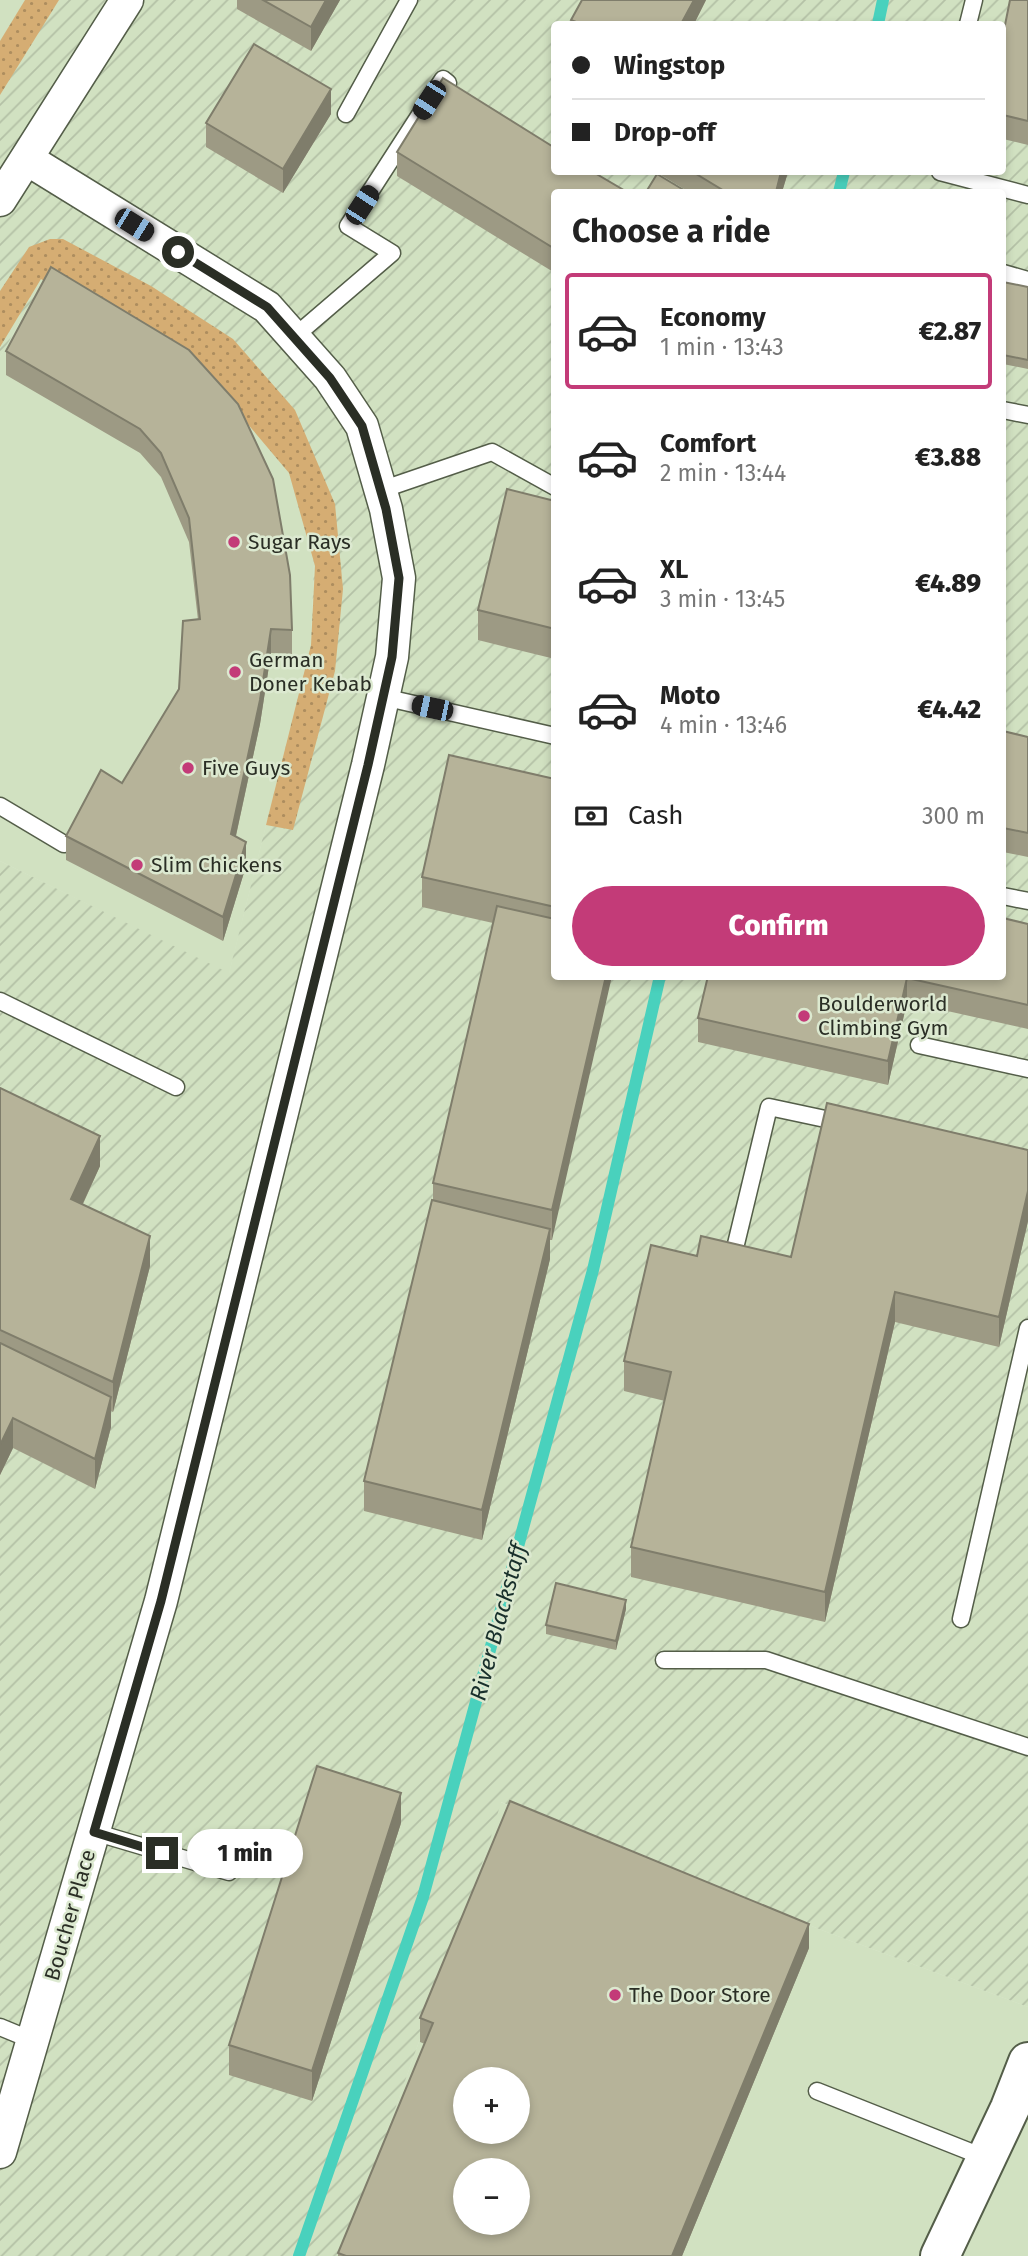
<!DOCTYPE html>
<meta charset="utf-8">
<style>
body{margin:0;font-family:"Fira Sans",sans-serif;background:#f2f2f2;color:#222;height:100vh;display:flex;flex-direction:column;font-size:26px;white-space:nowrap}
*{box-sizing:border-box;margin:0}
p{font-size:23px;color:#767676}
.icon{flex:none;width:38px;height:38px;fill:none;stroke:currentColor;stroke-width:2;stroke-linecap:round;stroke-linejoin:round}
.map{position:relative;flex:1;overflow:hidden}
.sheet{position:absolute;left:551px;top:189px;width:455px;height:791px;display:flex;flex-direction:column;background:#fff;border-radius:7px;box-shadow:0 4px 10px #0003}
.sheet>*{flex:none}
.guide{position:absolute;left:551px;top:21px;width:455px;height:154px;border-radius:7px;box-shadow:0 4px 10px #0003;display:grid;align-content:center;height:154px;padding:0 21px;background:#fff}
.buttons{position:absolute;left:453px;top:2067px;display:grid;gap:14px}
.buttons a{display:grid;place-items:center;width:77px;height:77px;border-radius:50%;background:#fff;box-shadow:0 4px 10px #0003;font-size:35px}
.end{position:absolute;width:32px;height:32px;margin:-16px;border:9px solid #2a2e25;background:#fff;box-shadow:0 0 0 4px #fff}
.from{border-radius:50%}
.bubble{position:absolute;height:49px;border-radius:24px;background:#fff;box-shadow:0 4px 10px #0003;font-size:23px;font-weight:800;line-height:49px;text-align:center}
.car{position:absolute;width:21px;height:42px;margin:-21px -10px;border-radius:9px;box-shadow:0 0 5px 2px #0007;background:linear-gradient(#222 24%,#8ab4d8 0 40%,#222 0 76%,#8ab4d8 0 86%,#222 0)}
.guide b{display:flex;align-items:center;gap:24px;height:66px;font-size:26px}
.guide b+b{border-top:2px solid #e0e0e0}
.guide i{width:18px;height:18px;background:#222}
ul{padding:0;list-style:none}
li{display:flex;align-items:center;gap:21px;height:116px;margin:0 14px 10px;padding:0 7px;border:4px solid transparent;border-radius:7px}
li div{flex:1}
li b{display:block;font-size:26px}
li em{font-style:normal;font-weight:800}
li.active{border-color:#c33b78}
li>.icon{width:63px;height:63px;stroke-width:1.5}
h2{padding:0 21px;font-size:32px;line-height:84px}
.pay{display:flex;align-items:center;gap:18px;height:77px;padding:0 21px;font-size:26px}
.pay p{margin-inline-start:auto}
.button{display:flex;gap:14px;margin-top:auto;padding:14px 21px}
.button a{flex:1;height:80px;border-radius:42px;background:#c33b78;color:#fff;font-size:28px;font-weight:800;line-height:80px;text-align:center}
.map>svg:first-child{display:block}
.built{fill:#d1e1c1;fill-rule:evenodd}
.industrial{fill:url(#industrial-furrows);fill-rule:evenodd}
.grass{fill:url(#grass-dots)}
.lines{fill:none;stroke-linecap:round;stroke-linejoin:round}
.stream{stroke:#49d1bd;stroke-width:12}
.lane-casing{stroke:#545e49;stroke-width:19}
.street-casing{stroke:#545e49;stroke-width:35}
.secondary-casing{stroke:#545e49;stroke-width:42}
.lane{stroke:#fff;stroke-width:16}
.street{stroke:#fff;stroke-width:32}
.secondary{stroke:#fff;stroke-width:38}
.wall{fill:#9d9a84}
.shaded-wall{fill:#7f7d6b}
.building{fill:#b6b399;stroke:#7f7d6b;stroke-width:2;fill-rule:evenodd}
.route{stroke:#2a2e25;stroke-width:9}
.poi-dot{fill:#c33b78;stroke:#dce9d0;stroke-width:2.5}
.labels{text-anchor:middle;stroke-width:5;stroke-linejoin:round;paint-order:stroke}
.poi-label{font-size:21px;fill:#2a2e25;stroke:#dce9d0;text-anchor:start}
.street-label{font-size:21px;fill:#2a2e25;stroke:#dce9d0}
.water-label{font-size:23px;font-style:italic;fill:#182f2b;stroke:#dce9d0}
</style>
<div class="map">
<svg width="1028" height="2256" viewBox="0 0 1028 2256">
<defs>
<pattern id="industrial-furrows" width="10" height="10" patternUnits="userSpaceOnUse" patternTransform="scale(1.75)"><rect width="10" height="10" fill="#d1e1c1"/><path d="M-1 1l2-2M0 10L10 0M9 11l2-2" fill="none" stroke="#b4c1a6"/></pattern>
<pattern id="grass-dots" width="8" height="8" patternUnits="userSpaceOnUse" patternTransform="scale(1.75)"><rect width="8" height="8" fill="#d5ad73"/><path d="M2 2h.1M6 6h.1" fill="none" stroke="#ad8d5e" stroke-width="1.8" stroke-linecap="round"/></pattern>
</defs>
<rect width="100%" height="100%" fill="#dce9d0"/>
<g class="built">
<polygon points="0,0 35,0 0,57"/>
<polygon points="49,271 244,396 291,477 314,563 311,645 229,974 0,861 0,357"/>
<path d="M500,1802l324,129 204,76v249h-685l146,-412zM466,2079h52v53h-52zM466,2170h52v52h-52z"/>
</g>
<path class="industrial" d="M35,0h993v2007l-204,-76 -323,-129 -12,42 -146,412h-343v-1395l229,112 82,-328 3,-82 -23,-86 -47,-80 -195,-126 -49,86v-300zM555,24h448v148h-448zM555,192h448v784h-448z"/>
<g class="grass">
<polygon points="25,0 59,0 0,95 0,41"/>
<polygon points="50,239 63,239 151,286 233,339 295,410 335,504 343,589 335,671 293,830 266,825 311,645 315,566 289,473 246,422 41,279 0,347 0,291 29,247"/>
</g>
<g class="lines">
<g class="stream">
<polyline points="878,24 883,0"/>
<polyline points="839,192 844,172"/>
<polyline points="299,2256 423,1897 593,1270 660,976"/>
</g>
<g class="lane-casing">
<g id="lane">
<polyline points="968,24 974,0"/>
<polyline points="346,114 409,0"/>
<polyline points="940,172 1028,195"/>
<polyline points="1003,273 1028,280"/>
<polyline points="294,337 392,253 348,226 443,79 448,83"/>
<polyline points="1003,410 1028,415"/>
<polyline points="381,490 492,452 555,487"/>
<polyline points="383,697 555,736"/>
<polyline points="0,806 64,844"/>
<polyline points="1003,896 1028,901"/>
<polyline points="0,1001 176,1087"/>
<polyline points="919,1045 1028,1069"/>
<polyline points="736,1244 769,1107 844,1123"/>
<polyline points="961,1619 1028,1328"/>
<polyline points="664,1660 766,1660 1028,1747"/>
<polyline points="94,1832 229,1872"/>
<polyline points="0,2027 34,2041"/>
<polyline points="817,2091 986,2158"/>
</g>
</g>
<g class="street-casing">
<g id="street">
<polyline points="0,200 127,0"/>
<polyline points="0,2152 161,1601 368,765 392,657 399,578 386,509 362,426 330,378 267,307 27,159"/>
</g>
</g>
<g class="secondary-casing">
<polyline id="secondary" points="940,2256 1010,2108 1028,2062"/>
</g>
<use href="#lane" class="lane"/>
<use href="#street" class="street"/>
<use href="#secondary" class="secondary"/>
</g>
<g class="wall">
<polygon points="237,0 340,0 311,51 237,9"/>
<polygon points="706,0 694,24 571,24 571,20"/>
<polygon points="1028,0 1028,145 1003,139 1003,35"/>
<polygon points="331,114 283,193 206,147 206,123"/>
<polygon points="397,152 555,192 555,273 397,176"/>
<polygon points="656,172 788,172 782,192 689,192"/>
<polygon points="51,267 292,630 292,654 271,653 260,724 236,836 246,866 223,941 66,860 66,836 122,783 179,689 198,620 189,542 161,477 140,453 6,375 6,351"/>
<polygon points="1003,282 1028,287 1028,369 1003,364"/>
<polygon points="555,501 555,659 478,640 478,610"/>
<polygon points="1003,731 1028,737 1028,857 1003,852"/>
<polygon points="555,779 555,976 552,1240 550,1240 550,1259 482,1540 364,1511 364,1481 433,1200 433,1183 493,923 422,907 422,877"/>
<polygon points="1028,924 1028,1029 907,1002 888,1085 698,1042 698,1018"/>
<polygon points="0,1088 100,1166 83,1204 150,1266 113,1412 111,1411 111,1427 95,1489 13,1448 0,1475"/>
<polygon points="1028,1150 1028,1221 999,1347 895,1322 825,1622 631,1577 631,1547 665,1401 624,1391 624,1361 697,1256 791,1257"/>
<polygon points="626,1609 616,1650 546,1634 546,1625"/>
<polygon points="401,1823 312,2101 229,2075 229,2045"/>
<polygon points="809,1948 682,2256 338,2256 338,2253 425,2044 420,2042 420,2018"/>
</g>
<g class="shaded-wall">
<polygon points="326,0 340,0 311,51 311,27"/>
<polygon points="694,0 706,0 694,24 681,24"/>
<polygon points="331,89 331,114 283,193 283,169"/>
<polygon points="781,172 788,172 782,192 776,192"/>
<polygon points="271,629 271,653 260,724 231,858 231,834"/>
<polygon points="246,842 246,866 223,941 223,917"/>
<polygon points="606,976 612,976 552,1240 552,1210"/>
<polygon points="907,978 907,1002 888,1085 888,1061"/>
<polygon points="100,1136 100,1166 71,1229 71,1199"/>
<polygon points="1028,1191 1028,1221 999,1347 999,1317"/>
<polygon points="550,1229 550,1259 482,1540 482,1510"/>
<polygon points="150,1236 150,1266 113,1412 113,1382"/>
<polygon points="895,1292 895,1322 825,1622 825,1592"/>
<polygon points="111,1397 111,1427 95,1489 95,1459"/>
<polygon points="13,1418 13,1448 0,1475 0,1445"/>
<polygon points="626,1600 626,1609 616,1650 616,1641"/>
<polygon points="401,1793 401,1823 312,2101 312,2071"/>
<polygon points="809,1924 809,1948 682,2256 672,2256"/>
</g>
<g class="building">
<polygon points="263,0 326,0 311,27"/>
<polygon points="582,0 694,0 681,24 581,24 571,20"/>
<polygon points="1010,0 1028,0 1028,121 1003,115 1003,35"/>
<polygon points="254,44 331,89 283,169 206,123"/>
<polygon points="443,78 555,148 555,172 593,172 627,192 555,192 555,249 397,152"/>
<polygon points="693,172 781,172 776,192 726,192"/>
<polygon points="657,174 687,192 646,192"/>
<polygon points="51,267 189,350 238,404 273,479 290,575 292,630 271,629 260,700 231,834 246,842 223,917 66,836 101,770 122,783 179,689 183,621 200,619 189,518 161,453 140,429 6,351"/>
<polygon points="1003,282 1028,287 1028,360 1003,355"/>
<polygon points="507,489 555,501 555,629 478,610"/>
<polygon points="1003,731 1028,737 1028,833 1003,828"/>
<polygon points="449,755 555,779 555,907 422,877"/>
<polygon points="497,906 555,919 555,976 606,976 552,1210 433,1183"/>
<polygon points="1003,918 1028,924 1028,1005 907,978 888,1061 698,1018 708,976 1003,976"/>
<polygon points="0,1088 100,1136 71,1199 150,1236 113,1382 0,1330"/>
<polygon points="827,1103 1028,1150 1028,1191 999,1317 895,1292 825,1592 631,1547 671,1372 624,1361 651,1245 697,1256 701,1236 791,1257"/>
<polygon points="432,1200 550,1229 482,1510 364,1481"/>
<polygon points="0,1343 111,1397 95,1459 13,1418 0,1445"/>
<polygon points="556,1583 626,1600 616,1641 546,1625"/>
<polygon points="317,1766 401,1793 312,2071 229,2045"/>
<path d="M510,1801l299,123 -137,332h-326l-8,-3 95,-230 -13,-5zM466,2079h52v53h-52zM466,2170h52v52h-52z"/>
</g>
<g class="lines">
<polyline class="route" points="162,1853 94,1832 161,1601 368,765 392,657 399,578 386,509 362,426 330,378 267,307 178,252"/>
</g>
<g class="poi-dot">
<circle cx="234" cy="542" r="7"/>
<circle cx="235" cy="672" r="7"/>
<circle cx="188" cy="768" r="7"/>
<circle cx="137" cy="865" r="7"/>
<circle cx="804" cy="1016" r="7"/>
<circle cx="615" cy="1995" r="7"/>
</g>
<g class="labels">
<g class="poi-label">
<text x="248" y="549">Sugar Rays</text>
<text x="249" y="667">German<tspan x="249" dy="24">Doner Kebab</tspan></text>
<text x="202" y="775">Five Guys</text>
<text x="151" y="872">Slim Chickens</text>
<text x="818" y="1011">Boulderworld<tspan x="818" dy="24">Climbing Gym</tspan></text>
<text x="629" y="2002">The Door Store</text>
</g>
<g class="street-label">
<text transform="translate(70 1915) rotate(-74)" y="7">Boucher Place</text>
</g>
<g class="water-label">
<text transform="translate(498 1622) rotate(-75)" y="8">River Blackstaff</text>
</g>
</g>
</svg>
<div class="buttons">
<a>+</a>
<a>−</a>
</div>
<i class="end from" style="left:178px;top:252px"></i>
<i class="end" style="left:162px;top:1853px"></i>
<div class="bubble" style="left:187px;top:1829px;width:116px">1 min</div>
<i class="car" style="left:429px;top:100px;rotate:213deg"></i>
<i class="car" style="left:362px;top:205px;rotate:33deg"></i>
<i class="car" style="left:134px;top:225px;rotate:122deg"></i>
<i class="car" style="left:432px;top:708px;rotate:282deg"></i>
<div class="guide">
<b><i class="from"></i>Wingstop</b>
<b><i></i>Drop-off</b>
</div>
<section class="sheet">
<h2>Choose a ride</h2>
<ul>
<li class="active"><svg class="icon" aria-label="car" viewBox="0 0 24 24"><path d="M5 17H2v-5l4-1 3-4h7l3 4 3 1v5h-3M9 17h6M6 11h13"/><circle cx="7" cy="17" r="2"/><circle cx="17" cy="17" r="2"/></svg><div><b>Economy</b><p>1 min · 13:43</p></div><em>€2.87</em></li>
<li><svg class="icon" aria-label="car" viewBox="0 0 24 24"><path d="M5 17H2v-5l4-1 3-4h7l3 4 3 1v5h-3M9 17h6M6 11h13"/><circle cx="7" cy="17" r="2"/><circle cx="17" cy="17" r="2"/></svg><div><b>Comfort</b><p>2 min · 13:44</p></div><em>€3.88</em></li>
<li><svg class="icon" aria-label="car" viewBox="0 0 24 24"><path d="M5 17H2v-5l4-1 3-4h7l3 4 3 1v5h-3M9 17h6M6 11h13"/><circle cx="7" cy="17" r="2"/><circle cx="17" cy="17" r="2"/></svg><div><b>XL</b><p>3 min · 13:45</p></div><em>€4.89</em></li>
<li><svg class="icon" aria-label="car" viewBox="0 0 24 24"><path d="M5 17H2v-5l4-1 3-4h7l3 4 3 1v5h-3M9 17h6M6 11h13"/><circle cx="7" cy="17" r="2"/><circle cx="17" cy="17" r="2"/></svg><div><b>Moto</b><p>4 min · 13:46</p></div><em>€4.42</em></li>
</ul>
<div class="pay"><svg class="icon" aria-label="cash" viewBox="0 0 24 24"><path d="M3 7h18v10H3z"/><circle cx="12" cy="12" r="2"/></svg>Cash<p>300 m</p></div>
<div class="button"><a>Confirm</a></div>
</section>
</div>
